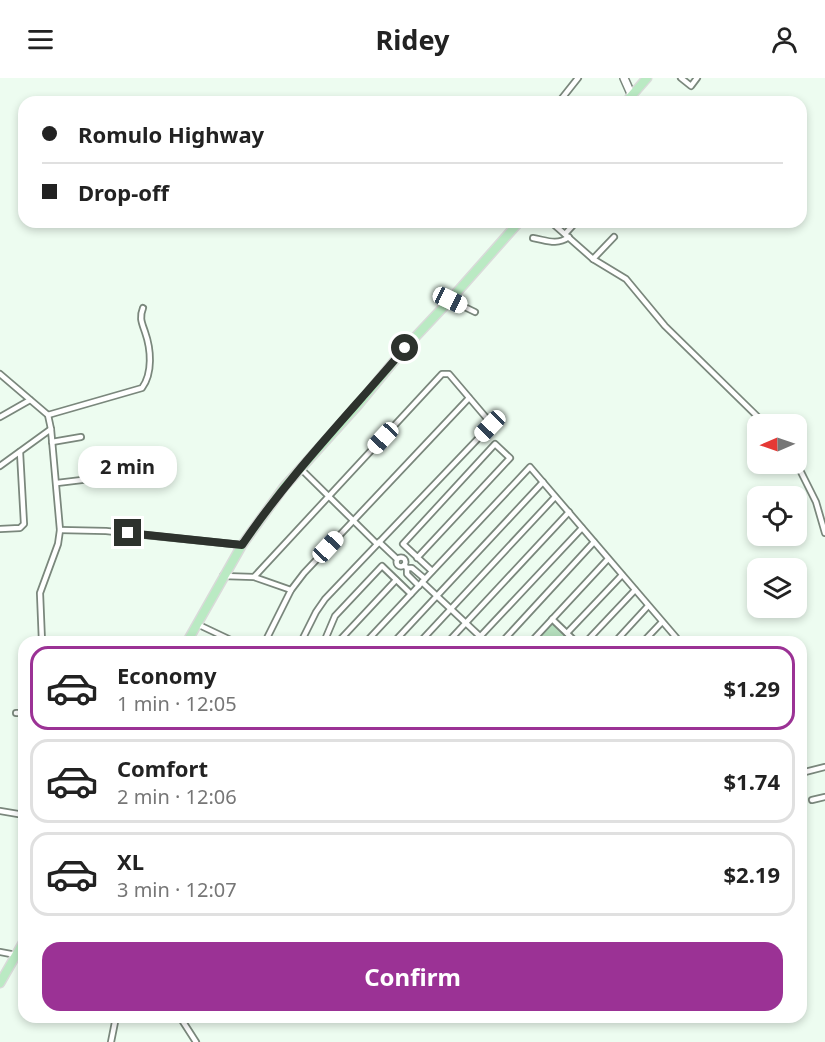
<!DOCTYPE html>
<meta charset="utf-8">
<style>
body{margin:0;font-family:"Noto Sans",sans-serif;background:#f2f2f2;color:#222;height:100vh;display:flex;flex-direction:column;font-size:22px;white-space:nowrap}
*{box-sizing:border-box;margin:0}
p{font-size:20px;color:#767676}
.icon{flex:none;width:33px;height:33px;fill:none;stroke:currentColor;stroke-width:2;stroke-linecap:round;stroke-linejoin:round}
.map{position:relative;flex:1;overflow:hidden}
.details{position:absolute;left:18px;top:558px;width:789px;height:387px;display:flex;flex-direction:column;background:#fff;border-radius:18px;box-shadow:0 3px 9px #0003}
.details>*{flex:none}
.top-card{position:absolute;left:18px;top:18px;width:789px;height:132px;border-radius:18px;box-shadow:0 3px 9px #0003;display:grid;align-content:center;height:132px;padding:0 24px;background:#fff}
.needle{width:39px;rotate:268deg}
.buttons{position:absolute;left:747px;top:336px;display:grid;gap:12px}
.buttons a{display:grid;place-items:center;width:60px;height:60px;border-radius:12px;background:#fff;box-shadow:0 3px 9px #0003;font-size:30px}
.end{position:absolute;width:27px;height:27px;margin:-14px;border:8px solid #2d322d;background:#fff;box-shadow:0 0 0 3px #fff}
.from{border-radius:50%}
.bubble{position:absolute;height:42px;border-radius:18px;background:#fff;box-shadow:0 3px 9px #0003;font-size:20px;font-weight:700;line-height:42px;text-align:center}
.car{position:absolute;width:18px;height:36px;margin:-18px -9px;border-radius:8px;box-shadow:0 0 4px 2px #0007;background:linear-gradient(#fff 24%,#345 0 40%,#fff 0 76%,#345 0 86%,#fff 0)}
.top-card b{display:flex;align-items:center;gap:21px;height:57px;font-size:22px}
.top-card b+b{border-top:2px solid #e0e0e0}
.top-card i{width:15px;height:15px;background:#222}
ul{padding:10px 0 0;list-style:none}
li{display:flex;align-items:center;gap:18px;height:84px;margin:0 12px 9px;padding:0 12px;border:3px solid #e0e0e0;border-radius:18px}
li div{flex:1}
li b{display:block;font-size:22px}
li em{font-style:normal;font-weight:700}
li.selected{border-color:#9b3295}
li>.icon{width:54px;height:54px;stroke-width:1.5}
.button{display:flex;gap:12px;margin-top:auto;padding:12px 24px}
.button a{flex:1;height:69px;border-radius:18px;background:#9b3295;color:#fff;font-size:24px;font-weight:700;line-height:69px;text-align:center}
header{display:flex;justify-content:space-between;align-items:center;height:78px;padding:0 24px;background:#fff;font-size:27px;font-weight:700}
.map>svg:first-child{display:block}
.green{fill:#b4ddbc}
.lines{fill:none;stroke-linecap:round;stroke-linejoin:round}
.minor-casing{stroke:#7a877c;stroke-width:8}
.secondary-casing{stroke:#7a877c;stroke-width:10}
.trunk-casing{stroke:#d9dad9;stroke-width:11}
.minor{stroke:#fff;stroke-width:4.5}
.secondary{stroke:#fff;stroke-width:7}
.trunk{stroke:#baeac3;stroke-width:8}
.route{stroke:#2d322d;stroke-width:8}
</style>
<header><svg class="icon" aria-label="menu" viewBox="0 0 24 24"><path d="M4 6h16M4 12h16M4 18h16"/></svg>Ridey<svg class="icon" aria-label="person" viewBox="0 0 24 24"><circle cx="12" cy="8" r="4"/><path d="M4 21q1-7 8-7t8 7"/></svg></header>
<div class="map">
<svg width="825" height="964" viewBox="0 0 825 964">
<rect width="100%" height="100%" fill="#edfcf0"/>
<polygon class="green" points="552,543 574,564 534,564"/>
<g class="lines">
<g class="minor-casing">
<g id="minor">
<polyline points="681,0 691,8 697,0"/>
<polyline points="559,24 578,0"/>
<polyline points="551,144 593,181 626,201 665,248 765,346"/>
<polyline points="565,156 576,144"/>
<path d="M533,160c13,2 23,8 36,-1"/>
<polyline points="593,181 614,159"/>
<polyline points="450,222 475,234"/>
<polyline points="0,296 48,337 51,351"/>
<path d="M48,337l94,-27c11,-15 9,-39 3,-56 -3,-9 -6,-14 -2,-24"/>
<polyline points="0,339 30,322"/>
<polyline points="52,364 81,359"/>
<polyline points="796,384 816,424 825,455"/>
<polyline points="0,388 51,351 60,452 58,466 40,515 42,564"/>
<polyline points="300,390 377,466"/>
<polyline points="57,405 156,393"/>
<polyline points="0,451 20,450 24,446 20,374"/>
<polyline points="60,452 106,453 242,467"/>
<polyline points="379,464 397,481"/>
<circle cx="401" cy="484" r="4.5"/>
<polyline points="417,480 510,380 495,366 403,466 432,493"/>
<polyline points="404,487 407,490 407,496 419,508"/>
<polyline points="407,490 412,490 425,501"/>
<polyline points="223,498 254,499"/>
<polyline points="422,504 486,564"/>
<polyline points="291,512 254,499 442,296 449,296 489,343 490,348 325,521 316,534 301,564"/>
<polyline points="552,541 576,564"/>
<polyline points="197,546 235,564"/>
<polyline points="567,555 622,497"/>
<polyline points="265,564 291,512 304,495 469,320"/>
<polyline points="324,564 335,538 382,488 411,516"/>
<polyline points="338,564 396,502"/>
<polyline points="366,564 530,389 680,564"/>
<polyline points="394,564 543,404"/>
<polyline points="420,564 555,419"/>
<polyline points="448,564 569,434"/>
<polyline points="475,564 582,450"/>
<polyline points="502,564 594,464"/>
<polyline points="531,564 608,481"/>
<polyline points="586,564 635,512"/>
<polyline points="615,564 648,528"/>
<polyline points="643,564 662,544"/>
<polyline points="16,635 24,635"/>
<polyline points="801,695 825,689"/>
<polyline points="812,722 825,719"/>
<polyline points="0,733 24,737"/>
<polyline points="0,874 16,877"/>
<polyline points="180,939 196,964"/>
<polyline points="111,964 116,939"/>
</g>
</g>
<g class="secondary-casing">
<polyline id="secondary" points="624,0 632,18"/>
</g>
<g class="trunk-casing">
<g id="trunk">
<polyline points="626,24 647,0"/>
<polyline points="187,564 242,467 284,409 358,327 405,270 450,222 519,144"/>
<polyline points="0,905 24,863"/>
</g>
</g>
<use href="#minor" class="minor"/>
<use href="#secondary" class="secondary"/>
<use href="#trunk" class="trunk"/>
</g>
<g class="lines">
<path class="route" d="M128,455l114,12c48,-71 108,-132 163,-197"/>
</g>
</svg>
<div class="buttons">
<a><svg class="needle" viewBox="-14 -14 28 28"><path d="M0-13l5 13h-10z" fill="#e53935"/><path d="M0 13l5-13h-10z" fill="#767676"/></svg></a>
<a><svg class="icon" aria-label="locate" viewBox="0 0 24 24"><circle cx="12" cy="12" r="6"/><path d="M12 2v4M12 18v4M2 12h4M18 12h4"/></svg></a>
<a><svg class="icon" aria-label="layers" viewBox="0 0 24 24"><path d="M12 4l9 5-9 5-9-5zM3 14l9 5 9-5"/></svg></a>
</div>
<i class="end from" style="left:405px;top:270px"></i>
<i class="end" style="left:128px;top:455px"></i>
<div class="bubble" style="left:78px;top:368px;width:99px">2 min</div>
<i class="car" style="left:450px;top:222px;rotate:115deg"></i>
<i class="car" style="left:490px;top:348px;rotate:224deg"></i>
<i class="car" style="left:383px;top:360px;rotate:223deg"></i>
<i class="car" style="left:328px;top:469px;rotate:43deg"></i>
<div class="top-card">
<b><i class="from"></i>Romulo Highway</b>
<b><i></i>Drop-off</b>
</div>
<section class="details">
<ul>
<li class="selected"><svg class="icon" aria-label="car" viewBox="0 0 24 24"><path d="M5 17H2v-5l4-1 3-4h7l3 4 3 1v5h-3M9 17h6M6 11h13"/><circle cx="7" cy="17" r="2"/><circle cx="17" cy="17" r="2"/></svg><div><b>Economy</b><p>1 min · 12:05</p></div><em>$1.29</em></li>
<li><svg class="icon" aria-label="car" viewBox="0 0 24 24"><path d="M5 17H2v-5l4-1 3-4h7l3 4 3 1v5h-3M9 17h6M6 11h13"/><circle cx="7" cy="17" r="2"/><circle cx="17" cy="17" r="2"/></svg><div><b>Comfort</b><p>2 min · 12:06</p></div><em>$1.74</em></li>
<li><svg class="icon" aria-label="car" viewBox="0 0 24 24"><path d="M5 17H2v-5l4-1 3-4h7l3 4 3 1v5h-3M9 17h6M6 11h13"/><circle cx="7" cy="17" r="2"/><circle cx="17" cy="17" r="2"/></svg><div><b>XL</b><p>3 min · 12:07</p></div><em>$2.19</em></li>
</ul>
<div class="button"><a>Confirm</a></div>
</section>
</div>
